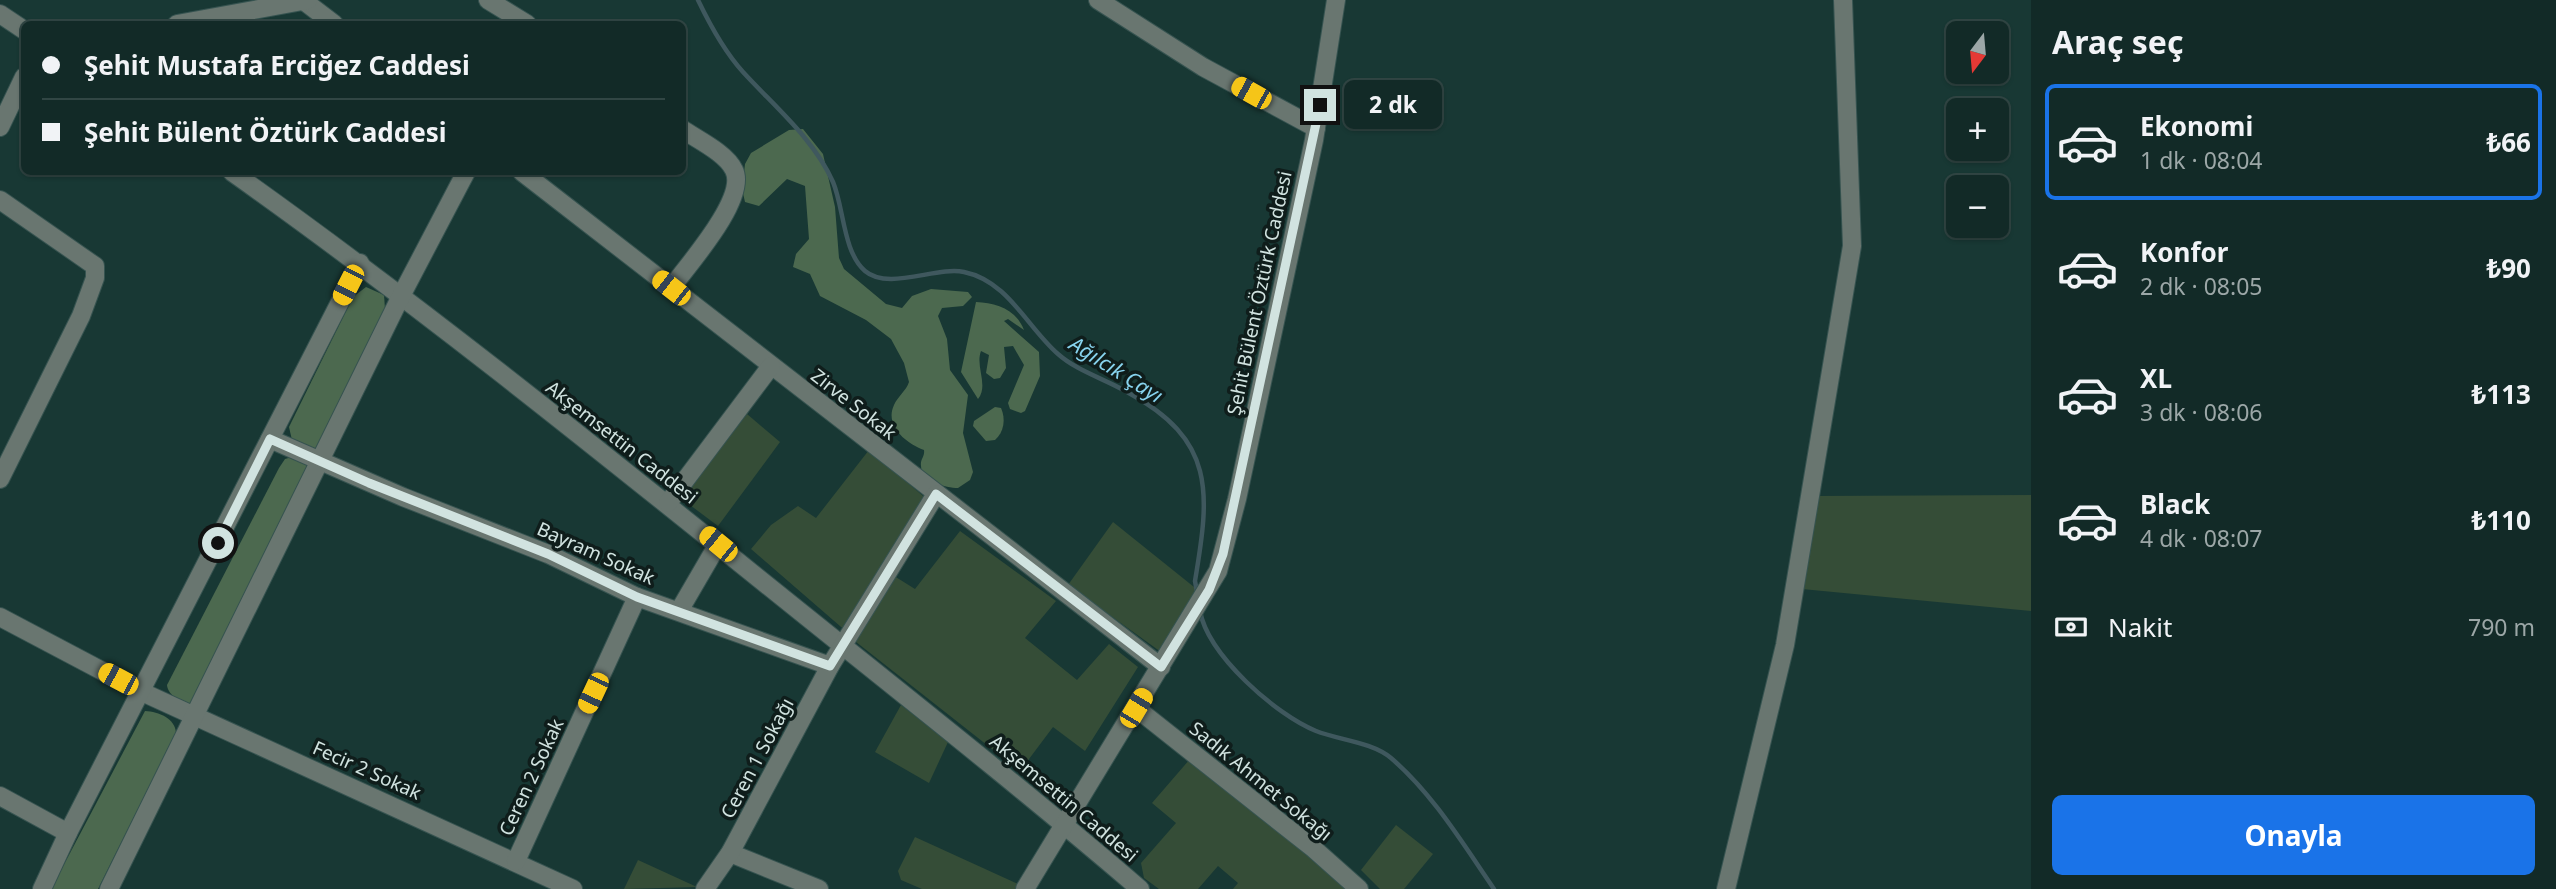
<!DOCTYPE html>
<html lang="tr">
<meta charset="utf-8">
<style>
body{margin:0;font-family:"Noto Sans",sans-serif;background:#1f3633;color:#f1f3f6;height:100vh;display:flex;flex-direction:column;font-size:26px;white-space:nowrap}
*{box-sizing:border-box;margin:0}
p{font-size:23px;color:#9ca7a7}
.icon{flex:none;width:38px;height:38px;fill:none;stroke:currentColor;stroke-width:2;stroke-linecap:round;stroke-linejoin:round}
.map{position:relative;flex:1;overflow:hidden}
.details{display:flex;flex-direction:column;background:#122a27;width:525px}
.details>*{flex:none}
.banner{position:absolute;left:21px;top:21px;width:665px;height:154px;border-radius:10px;box-shadow:0 2px 5px #0004,0 0 0 2px #314644;display:grid;align-content:center;height:154px;padding:0 21px;background:#122a27}
.needle{width:46px;rotate:196deg}
.buttons{position:absolute;left:1946px;top:21px;display:grid;gap:14px}
.buttons a{display:grid;place-items:center;width:63px;height:63px;border-radius:10px;background:#122a27;box-shadow:0 2px 5px #0004,0 0 0 2px #314644;font-size:35px}
.end{position:absolute;width:32px;height:32px;margin:-16px;border:9px solid #d1e3e0;background:#111;box-shadow:0 0 0 4px #111}
.from{border-radius:50%}
.bubble{position:absolute;height:49px;border-radius:10px;background:#122a27;box-shadow:0 2px 5px #0004,0 0 0 2px #314644;font-size:23px;font-weight:700;line-height:49px;text-align:center}
.car{position:absolute;width:21px;height:42px;margin:-21px -10px;border-radius:9px;box-shadow:0 0 5px 2px #0007;background:linear-gradient(#f5c518 24%,#345 0 40%,#f5c518 0 76%,#345 0 86%,#f5c518 0)}
.banner b{display:flex;align-items:center;gap:24px;height:66px;font-size:26px}
.banner b+b{border-top:2px solid #314644}
.banner i{width:18px;height:18px;background:#f1f3f6}
ul{padding:0;list-style:none}
li{display:flex;align-items:center;gap:21px;height:116px;margin:0 14px 10px;padding:0 7px;border:4px solid transparent;border-radius:10px}
li div{flex:1}
li b{display:block;font-size:26px}
li em{font-style:normal;font-weight:700}
li.current{border-color:#1a73e8}
li>.icon{width:63px;height:63px;stroke-width:1.5}
h2{padding:0 21px;font-size:32px;line-height:84px}
.pay{display:flex;align-items:center;gap:18px;height:77px;padding:0 21px;font-size:26px}
.pay p{margin-inline-start:auto}
.primary-button{display:flex;gap:14px;margin-top:auto;padding:14px 21px}
.primary-button a{flex:1;height:80px;border-radius:10px;background:#1a73e8;color:#fff;font-size:28px;font-weight:700;line-height:80px;text-align:center}
main{display:flex;flex:1;min-height:0}
.map>svg:first-child{display:block}
.green{fill:#354d37}
.forest{fill:#4c694f}
.lines{fill:none;stroke-linecap:round;stroke-linejoin:round}
.stream{stroke:#3f585e;stroke-width:4.5}
.minor-casing{stroke:#365350;stroke-width:20}
.minor{stroke:#697670;stroke-width:18}
.route{stroke:#d1e3e0;stroke-width:9}
.labels{text-anchor:middle;stroke-width:7;stroke-linejoin:round;paint-order:stroke}
.street-label{font-size:19px;fill:#d1e3e0;stroke:#0f1d1b}
.water-label{font-size:21px;font-style:italic;fill:#87d3ee;stroke:#0f1d1b}
</style>
<main>
<div class="map">
<svg width="2031" height="889" viewBox="0 0 2031 889">
<rect width="100%" height="100%" fill="#183834"/>
<g class="green">
<polygon points="747,414 780,442 718,526 682,499"/>
<polygon points="869,450 929,501 848,633 751,549 771,525 798,506 816,518"/>
<polygon points="2031,495 2031,611 1802,589 1812,496"/>
<polygon points="1113,522 1199,591 1161,652 1068,585"/>
<polygon points="960,531 1056,601 1025,638 1077,680 1109,644 1138,667 1085,751 1053,727 1020,771 851,638 891,574 915,589"/>
<polygon points="901,705 948,742 929,783 875,752"/>
<polygon points="1190,759 1348,889 1233,889 1238,883 1218,866 1198,889 1159,889 1144,878 1141,863 1176,823 1152,803"/>
<polygon points="1396,825 1433,854 1404,889 1380,889 1361,870"/>
<polygon points="915,837 1020,885 1018,889 922,889 901,880 898,871"/>
<polygon points="638,860 697,887 624,889"/>
</g>
<g class="forest">
<path d="M803,129l20,25 12,53 4,51 5,11 42,35 16,4 10,-12 19,-7 37,3 4,5 -9,9 -21,2 -4,8 9,23 3,31 18,25 -5,38 10,39 -3,8 -12,8c-12,0 -37,-7 -37,-22 -1,-7 4,-9 3,-16 -17,-6 -40,-24 -30,-45 4,-9 12,-14 15,-23l-5,-19 -13,-24 -25,-19 -46,-24 -10,-22 -17,-7 3,-13 13,-15 -4,-53 -18,-7 -28,27 -14,-4 -3,-13 3,-25 6,-11 38,-23z"/>
<polygon points="366,287 384,295 385,309 318,449 312,451 292,440 289,427 353,297"/>
<path d="M976,302c20,1 40,7 48,28l-16,-11 -4,2 35,31 1,24 -15,35 -4,2 -11,-4 -2,-6 16,-38 -11,-19 -9,1 2,21 -6,10 -6,1 -8,-6 3,-18 -8,-4c-6,16 8,34 -3,48l-17,-27z"/>
<path d="M995,407l6,1c5,11 3,24 -6,32l-9,1 -13,-15 1,-5z"/>
<path d="M292,457l20,9 -117,238c-11,-1 -27,-7 -28,-19l112,-217 6,-9z"/>
<path d="M145,711c14,1 30,7 31,22l-78,156h-47z"/>
</g>
<g class="lines">
<g class="stream">
<path d="M698,0c12,25 26,51 45,72 31,34 71,67 90,110 11,26 10,70 32,89 23,20 72,-5 99,1 44,9 63,55 94,82 19,17 47,25 69,38 89,48 83,100 68,189l2,11"/>
<path d="M1200,611c8,44 76,104 116,120 23,9 56,11 75,27 42,36 72,86 103,131"/>
</g>
<g class="minor-casing">
<g id="minor">
<polyline points="488,0 527,24"/>
<polyline points="1098,0 1203,67 1316,128"/>
<polyline points="304,1 334,24"/>
<polyline points="0,14 24,30"/>
<polyline points="177,24 308,0"/>
<polyline points="0,127 24,77"/>
<path d="M232,172c210,149 410,313 611,474 100,80 200,160 297,243"/>
<polyline points="522,172 1161,667"/>
<polyline points="0,200 95,266 95,278 81,316 0,479"/>
<path d="M671,288c17,-23 77,-90 63,-118 -8,-17 -36,-30 -52,-41"/>
<polyline points="270,439 403,497 548,554 637,597 830,666"/>
<polyline points="668,503 771,366"/>
<polyline points="679,611 718,544"/>
<polyline points="0,617 142,692 573,889"/>
<polyline points="1136,708 1314,849 1359,889"/>
<polyline points="0,796 68,833"/>
<polyline points="730,853 819,889"/>
<polyline points="516,861 637,597"/>
<polyline points="42,889 68,833 360,263"/>
<polyline points="109,889 401,296 466,172"/>
<polyline points="705,889 730,853 830,666 936,494"/>
<polyline points="1025,889 1218,571 1237,499 1314,140 1336,0"/>
<polyline points="1726,889 1785,645 1852,246 1843,0"/>
</g>
</g>
<use href="#minor" class="minor"/>
</g>
<g class="lines">
<polyline class="route" points="218,543 270,439 369,483 548,554 637,597 830,666 936,494 1161,667 1209,590 1223,554 1320,105"/>
</g>
<g class="labels">
<g class="street-label">
<text transform="translate(1259 293) rotate(-78)" y="7">Şehit Bülent Öztürk Caddesi</text>
<text transform="translate(854 404) rotate(38)" y="7">Zirve Sokak</text>
<text transform="translate(622 442) rotate(38)" y="7">Akşemsettin Caddesi</text>
<text transform="translate(596 553) rotate(24)" y="7">Bayram Sokak</text>
<text transform="translate(757 758) rotate(-62)" y="7">Ceren 1 Sokağı</text>
<text transform="translate(367 770) rotate(24)" y="7">Fecir 2 Sokak</text>
<text transform="translate(531 777) rotate(-65)" y="7">Ceren 2 Sokak</text>
<text transform="translate(1261 781) rotate(39)" y="7">Sadık Ahmet Sokağı</text>
<text transform="translate(1064 798) rotate(40)" y="7">Akşemsettin Caddesi</text>
</g>
<g class="water-label">
<text transform="translate(1116 370) rotate(32)" y="7">Ağılcık Çayı</text>
</g>
</g>
</svg>
<div class="buttons">
<a><svg class="needle" viewBox="-14 -14 28 28"><path d="M0-13l5 13h-10z" fill="#e53935"/><path d="M0 13l5-13h-10z" fill="#9ca7a7"/></svg></a>
<a>+</a>
<a>−</a>
</div>
<i class="end from" style="left:218px;top:543px"></i>
<i class="end" style="left:1320px;top:105px"></i>
<div class="bubble" style="left:1344px;top:80px;width:98px">2 dk</div>
<i class="car" style="left:1251px;top:93px;rotate:299deg"></i>
<i class="car" style="left:348px;top:285px;rotate:207deg"></i>
<i class="car" style="left:671px;top:288px;rotate:308deg"></i>
<i class="car" style="left:718px;top:544px;rotate:309deg"></i>
<i class="car" style="left:118px;top:679px;rotate:298deg"></i>
<i class="car" style="left:593px;top:693px;rotate:205deg"></i>
<i class="car" style="left:1136px;top:708px;rotate:31deg"></i>
<div class="banner">
<b><i class="from"></i>Şehit Mustafa Erciğez Caddesi</b>
<b><i></i>Şehit Bülent Öztürk Caddesi</b>
</div>
</div>
<section class="details">
<h2>Araç seç</h2>
<ul>
<li class="current"><svg class="icon" aria-label="car" viewBox="0 0 24 24"><path d="M5 17H2v-5l4-1 3-4h7l3 4 3 1v5h-3M9 17h6M6 11h13"/><circle cx="7" cy="17" r="2"/><circle cx="17" cy="17" r="2"/></svg><div><b>Ekonomi</b><p>1 dk · 08:04</p></div><em>₺66</em></li>
<li><svg class="icon" aria-label="car" viewBox="0 0 24 24"><path d="M5 17H2v-5l4-1 3-4h7l3 4 3 1v5h-3M9 17h6M6 11h13"/><circle cx="7" cy="17" r="2"/><circle cx="17" cy="17" r="2"/></svg><div><b>Konfor</b><p>2 dk · 08:05</p></div><em>₺90</em></li>
<li><svg class="icon" aria-label="car" viewBox="0 0 24 24"><path d="M5 17H2v-5l4-1 3-4h7l3 4 3 1v5h-3M9 17h6M6 11h13"/><circle cx="7" cy="17" r="2"/><circle cx="17" cy="17" r="2"/></svg><div><b>XL</b><p>3 dk · 08:06</p></div><em>₺113</em></li>
<li><svg class="icon" aria-label="car" viewBox="0 0 24 24"><path d="M5 17H2v-5l4-1 3-4h7l3 4 3 1v5h-3M9 17h6M6 11h13"/><circle cx="7" cy="17" r="2"/><circle cx="17" cy="17" r="2"/></svg><div><b>Black</b><p>4 dk · 08:07</p></div><em>₺110</em></li>
</ul>
<div class="pay"><svg class="icon" aria-label="cash" viewBox="0 0 24 24"><path d="M3 7h18v10H3z"/><circle cx="12" cy="12" r="2"/></svg>Nakit<p>790 m</p></div>
<div class="primary-button"><a>Onayla</a></div>
</section>
</main>
